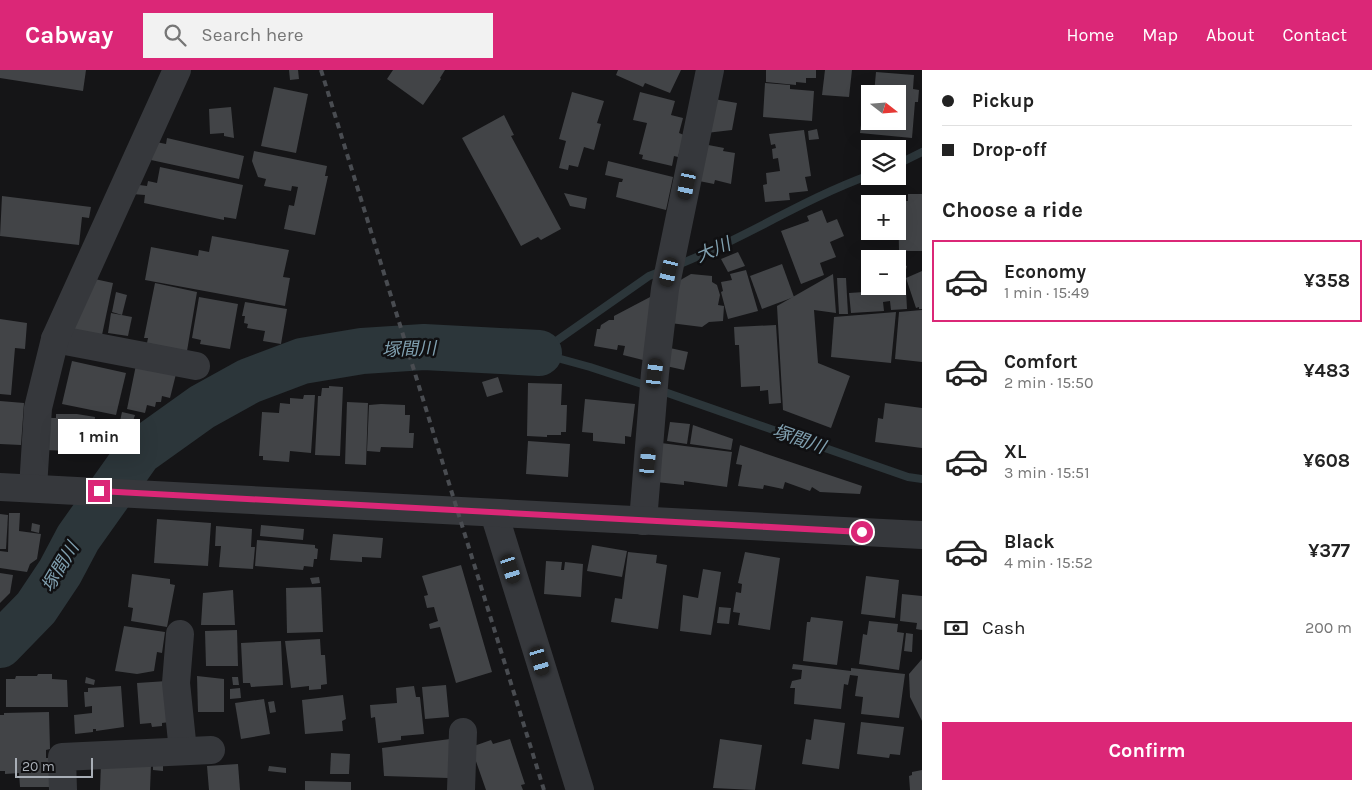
<!DOCTYPE html>
<meta charset="utf-8">
<style>
body{margin:0;font-family:Karla,"Noto Sans JP",sans-serif;background:#f2f2f2;color:#222;height:100vh;display:flex;flex-direction:column;font-size:19px;white-space:nowrap}
*{box-sizing:border-box;margin:0}
p{font-size:16px;color:#767676}
.icon{flex:none;width:28px;height:28px;fill:none;stroke:currentColor;stroke-width:2;stroke-linecap:round;stroke-linejoin:round}
.map{position:relative;flex:1;overflow:hidden}
.drawer{display:flex;flex-direction:column;background:#fff;width:450px}
.drawer>*{flex:none}
.guide{display:grid;align-content:center;height:110px;padding:0 20px;background:#fff}
.needle{width:32px;rotate:107deg}
.buttons{position:absolute;left:861px;top:15px;display:grid;gap:10px}
.buttons a{display:grid;place-items:center;width:45px;height:45px;border-radius:0px;background:#fff;box-shadow:0 5px 20px #0002;font-size:25px}
.scale{position:absolute;left:15px;bottom:12px;width:78px;box-sizing:border-box;padding-left:5px;border:2px solid #a8aeb6;border-top:0;font-size:14px;line-height:18px;white-space:nowrap;color:#a8aeb6;-webkit-text-stroke:4px #101012;paint-order:stroke}
.end{position:absolute;width:22px;height:22px;margin:-11px;border:6px solid #db2777;background:#fff;box-shadow:0 0 0 2px #fff}
.from{border-radius:50%}
.bubble{position:absolute;height:35px;border-radius:0px;background:#fff;box-shadow:0 5px 20px #0002;font-size:16px;font-weight:700;line-height:35px;text-align:center}
.car{position:absolute;width:15px;height:30px;margin:-15px -8px;border-radius:6px;box-shadow:0 0 4px 1px #0007;background:linear-gradient(#222 24%,#8ab4d8 0 40%,#222 0 76%,#8ab4d8 0 86%,#222 0)}
.guide b{display:flex;align-items:center;gap:18px;height:48px;font-size:19px}
.guide b+b{border-top:1px solid #e0e0e0}
.guide i{width:12px;height:12px;background:#222}
ul{padding:0;list-style:none}
li{display:flex;align-items:center;gap:15px;height:82px;margin:0 10px 8px;padding:0 10px;border:2px solid transparent;border-radius:0px}
li div{flex:1}
li b{display:block;font-size:19px}
li em{font-style:normal;font-weight:700}
li.on{border-color:#db2777}
li>.icon{width:45px;height:45px;stroke-width:1.5}
h2{padding:0 20px;font-size:22px;line-height:60px}
.pay{display:flex;align-items:center;gap:12px;height:55px;padding:0 20px;font-size:19px}
.pay p{margin-inline-start:auto}
.cta{display:flex;gap:10px;margin-top:auto;padding:10px 20px}
.cta a{flex:1;height:58px;border-radius:0px;background:#db2777;color:#fff;font-size:20px;font-weight:700;line-height:58px;text-align:center}
header{display:flex;align-items:center;gap:30px;box-sizing:border-box;height:70px;padding:0 25px;background:#db2777;color:#fff}
header strong{font-size:24px}
nav{display:flex;gap:28px;margin-inline-start:auto;font-size:18px}
.search{width:350px;height:45px;background:#f2f2f2;display:flex;align-items:center;gap:12px;box-sizing:border-box;padding:0 18px;border-radius:0px;color:#767676;font-size:19px}
main{display:flex;flex:1;min-height:0}
.map>svg:first-child{display:block}
.lines{fill:none;stroke-linecap:round;stroke-linejoin:round}
.stream{stroke:#2c363a;stroke-width:8}
.river{stroke:#2c363a;stroke-width:46}
.building{fill:#424447}
.minor{stroke:#36383c;stroke-width:28}
.tertiary{stroke:#36383c;stroke-width:28}
.rail{stroke:#494c51;stroke-width:4;stroke-dasharray:6 5;stroke-linecap:butt}
.route{stroke:#db2777;stroke-width:6}
.labels{text-anchor:middle;stroke-width:5;stroke-linejoin:round;paint-order:stroke}
.water-label{font-size:18px;font-style:italic;fill:#80a0b0;stroke:#101012}
</style>
<header>
<strong>Cabway</strong>
<div class="search"><svg class="icon" aria-label="search" viewBox="0 0 24 24"><circle cx="10" cy="10" r="6"/><path d="M15 15l6 6"/></svg>Search here</div>
<nav><a>Home</a><a>Map</a><a>About</a><a>Contact</a></nav>
</header>
<main>
<div class="map">
<svg width="922" height="720" viewBox="0 0 922 720">
<rect width="100%" height="100%" fill="#151517"/>
<g class="lines">
<g class="stream">
<polyline points="898,94 922,82"/>
<path d="M675,196c67,-26 128,-67 195,-91"/>
<polyline points="539,283 590,297 648,316"/>
<polyline points="539,283 649,206 662,201"/>
<polyline points="659,320 908,407 922,409"/>
</g>
<polyline class="river" points="0,575 36,538 60,502 78,468 139,382 202,337 249,311 302,291 362,281 424,277 539,283"/>
</g>
<g class="building">
<polygon points="0,0 86,0 83,21 0,8"/>
<polygon points="289,0 298,0 299,9 290,10"/>
<polygon points="393,0 445,0 440,8 441,9 423,35 387,9"/>
<polygon points="618,0 681,0 670,23 645,13 643,17 616,5"/>
<polygon points="766,0 816,0 816,8 806,8 806,13 796,12 796,15 766,12"/>
<polygon points="825,0 852,0 849,27 822,25"/>
<polygon points="876,2 914,5 913,19 919,20 918,32 915,32 912,68 860,63 862,47 870,47 870,51 898,51 898,24 874,24"/>
<polygon points="765,13 790,15 790,19 814,21 812,51 763,47"/>
<polygon points="274,17 308,24 296,83 261,76"/>
<polygon points="572,22 604,31 597,53 601,54 594,80 584,77 578,97 569,95 568,100 559,98 566,71 559,69"/>
<polygon points="640,22 675,31 671,45 683,48 679,63 684,65 678,87 674,86 672,96 642,89 643,85 639,84 647,53 633,50"/>
<polygon points="714,29 737,33 732,60 706,63"/>
<polygon points="231,37 234,68 224,66 224,63 210,64 209,39"/>
<polygon points="504,45 514,65 511,66 561,159 541,170 538,167 521,176 462,68"/>
<polygon points="817,59 819,69 809,70 808,61"/>
<polygon points="804,60 811,106 805,107 808,121 789,123 790,130 765,132 763,115 767,114 766,103 780,101 778,88 773,89 772,79 776,78 775,74 771,75 769,64"/>
<polygon points="167,68 244,86 239,109 151,90 156,72 166,74"/>
<polygon points="703,74 724,78 723,81 735,83 731,114 715,110 714,114 694,110"/>
<polygon points="254,81 327,96 325,106 328,106 315,165 284,159 289,135 294,136 298,117 292,116 291,121 264,116 266,109 258,107 252,91"/>
<polygon points="608,91 673,107 666,140 616,127 619,112 622,112 623,109 605,105"/>
<polygon points="160,97 243,115 236,149 224,147 224,150 144,133 145,125 132,124 132,114 147,116 148,111 157,113"/>
<polygon points="564,123 587,128 585,139 570,136"/>
<polygon points="908,124 922,124 922,181 899,181 898,134 894,134 894,131 908,131"/>
<polygon points="2,126 91,137 89,148 82,147 79,175 0,166"/>
<polygon points="822,140 827,153 837,149 844,166 830,172 836,187 820,193 824,205 801,214 781,161 809,151 807,146"/>
<polygon points="212,166 289,180 283,207 290,208 285,236 145,210 151,177 198,186 199,180 209,182"/>
<polygon points="738,182 745,196 728,202 721,189"/>
<polygon points="862,189 870,189 870,216 894,216 894,221 906,220 907,239 891,240 890,231 883,232 884,241 851,243 849,223 864,222"/>
<polygon points="898,193 907,196 905,203 902,202 901,205 898,204"/>
<polygon points="782,194 794,227 762,239 750,206"/>
<polygon points="746,200 758,241 728,249 721,222 723,221 721,212 732,210 730,204"/>
<polygon points="922,201 922,239 919,239 919,237 916,238 906,208"/>
<polygon points="691,204 712,206 712,212 717,215 720,225 718,235 724,236 723,251 709,252 702,257 670,253 677,212"/>
<polygon points="833,204 836,243 814,240 818,293 850,306 831,358 783,340 777,236"/>
<polygon points="90,208 113,213 102,265 73,259"/>
<polygon points="837,208 846,208 848,244 839,244"/>
<polygon points="155,213 197,222 187,281 147,273 148,268 144,268"/>
<polygon points="116,222 127,225 122,245 112,242"/>
<polygon points="652,226 647,291 623,285 625,276 618,275 617,280 594,276 597,259 600,259 601,255 609,250 614,250 614,246"/>
<polygon points="199,227 238,234 230,279 200,274 201,270 192,268"/>
<polygon points="245,232 287,239 281,274 263,271 265,261 247,258 248,254 244,253 245,246 242,246"/>
<polygon points="922,240 922,292 895,289 899,242"/>
<polygon points="896,242 891,293 831,287 834,247"/>
<polygon points="111,243 132,247 128,266 108,263"/>
<polygon points="0,249 27,253 25,279 15,278 11,325 0,324"/>
<polygon points="776,255 781,333 769,334 768,320 760,321 760,316 741,317 739,275 735,275 734,257"/>
<polygon points="670,278 688,282 684,300 666,296"/>
<polygon points="72,291 126,303 116,345 62,334"/>
<polygon points="136,295 176,304 170,328 162,326 161,332 156,332 155,337 147,335 145,343 127,339"/>
<polygon points="498,307 503,322 487,327 482,312"/>
<polygon points="528,313 562,314 561,335 567,335 566,362 561,362 561,365 547,365 547,367 527,366"/>
<polygon points="329,316 343,317 340,386 315,385 318,326 321,326 322,318 329,318"/>
<polygon points="304,325 315,325 311,383 290,381 289,392 263,390 263,386 259,386 262,342 279,343 280,333 290,334 290,328 303,329"/>
<polygon points="585,329 635,334 631,367 625,366 625,374 593,371 593,363 582,362"/>
<polygon points="0,331 24,333 21,375 0,374"/>
<polygon points="347,332 368,333 366,395 345,394"/>
<polygon points="885,333 922,338 922,378 875,372 878,348 883,349"/>
<polygon points="381,334 405,335 405,345 410,345 409,363 414,363 413,378 381,377 380,382 367,381 369,335"/>
<polygon points="122,342 135,345 132,354 120,351"/>
<polygon points="56,344 77,344 95,347 92,382 45,380 47,348 56,348"/>
<polygon points="99,350 122,354 121,362 106,381 95,380"/>
<polygon points="670,352 690,354 687,374 667,371"/>
<polygon points="693,355 733,369 731,380 690,374"/>
<polygon points="528,371 570,374 568,407 526,404"/>
<polygon points="661,373 732,382 727,417 684,411 684,415 656,412"/>
<polygon points="740,375 862,416 860,424 820,422 812,417 810,421 785,412 783,419 764,415 763,419 738,416 742,395 736,394"/>
<polygon points="9,443 20,443 19,461 41,464 37,489 30,494 27,502 0,498 0,481 8,482"/>
<polygon points="0,444 8,445 6,479 0,479"/>
<polygon points="157,449 211,453 208,496 154,493"/>
<polygon points="32,453 40,455 39,463 31,461"/>
<polygon points="261,455 304,459 303,470 260,466"/>
<polygon points="216,456 252,459 251,477 255,477 253,499 219,497 221,476 215,476"/>
<polygon points="333,464 383,468 381,488 362,487 362,492 330,490"/>
<polygon points="257,470 315,475 315,478 318,479 317,489 314,489 313,497 304,496 303,500 255,496"/>
<polygon points="592,475 627,481 622,507 587,501"/>
<polygon points="628,482 657,485 656,493 667,495 658,559 611,552 615,528 622,529"/>
<polygon points="745,482 780,488 770,560 738,555 740,543 733,542 736,522 741,523 742,514 738,513"/>
<polygon points="546,491 562,492 561,500 564,500 565,492 583,494 581,527 544,524"/>
<polygon points="461,495 492,602 456,613 440,557 430,559 429,554 438,551 434,537 427,538 424,526 428,525 422,506"/>
<polygon points="703,499 721,502 711,565 680,561 683,525 698,528"/>
<polygon points="0,503 13,505 10,523 0,533"/>
<polygon points="132,504 170,509 170,514 175,515 167,557 131,551 133,538 128,537"/>
<polygon points="866,506 899,510 895,548 861,544"/>
<polygon points="319,507 320,513 312,514 310,508"/>
<polygon points="321,517 323,562 287,563 286,518"/>
<polygon points="233,520 235,555 201,555 203,523"/>
<polygon points="902,524 922,526 922,560 916,559 917,553 900,551"/>
<polygon points="719,537 731,538 729,554 717,553"/>
<polygon points="811,547 843,551 837,595 803,591 807,552 810,552"/>
<polygon points="869,551 898,554 897,562 904,563 899,600 859,594 863,564 867,565"/>
<polygon points="124,556 165,562 162,583 157,582 154,601 137,604 115,601"/>
<polygon points="237,560 238,596 206,596 205,561"/>
<polygon points="906,563 913,564 912,582 904,581"/>
<polygon points="320,569 321,585 325,585 327,614 321,615 321,619 309,620 309,616 291,618 285,571"/>
<polygon points="281,571 283,615 251,617 250,613 243,613 241,573"/>
<polygon points="922,589 922,651 910,627 909,604"/>
<polygon points="793,594 851,601 851,598 905,604 899,648 861,644 863,627 855,626 858,606 850,605 848,615 844,614 841,639 794,634 795,618 790,618 792,611 801,609 802,600 792,599"/>
<polygon points="38,604 52,604 52,609 67,610 68,637 6,637 6,609 15,609 16,606 37,606"/>
<polygon points="197,606 224,609 224,642 198,642"/>
<polygon points="86,607 95,610 94,615 85,613"/>
<polygon points="232,607 238,607 239,615 233,615"/>
<polygon points="167,611 170,652 162,653 162,656 152,657 151,653 140,654 137,613"/>
<polygon points="446,615 449,647 425,649 422,617"/>
<polygon points="121,616 124,657 96,661 96,659 93,659 93,662 75,664 74,645 92,643 92,636 85,637 84,622 88,622 88,618"/>
<polygon points="414,616 416,627 420,627 424,664 401,666 401,670 378,673 375,647 371,648 370,635 397,633 396,618"/>
<polygon points="240,618 241,628 230,629 230,619"/>
<polygon points="343,625 346,649 342,651 343,661 305,664 302,630"/>
<polygon points="264,629 270,664 241,669 235,633"/>
<polygon points="274,631 276,642 270,643 268,632"/>
<polygon points="49,642 50,679 46,680 46,688 50,688 50,717 20,717 19,703 5,704 5,701 0,701 0,645 4,645 4,643"/>
<polygon points="814,649 845,653 839,699 802,694 806,669 811,670"/>
<polygon points="861,652 904,657 900,685 890,684 889,688 857,684"/>
<polygon points="450,669 448,708 384,706 382,678"/>
<polygon points="510,669 525,714 521,715 523,720 486,720 471,677 491,670 493,674"/>
<polygon points="720,669 762,675 755,720 713,718"/>
<polygon points="331,683 350,684 349,704 330,704"/>
<polygon points="153,688 163,689 163,701 153,700"/>
<polygon points="101,693 151,695 150,720 100,720"/>
<polygon points="238,694 240,720 209,720 207,696"/>
<polygon points="269,696 286,698 286,703 268,701"/>
<polygon points="922,700 922,720 910,720 909,706 912,705 912,702"/>
<polygon points="305,711 351,712 351,720 305,720"/>
</g>
<g class="lines">
<g class="minor">
<polyline points="55,269 196,296"/>
<polyline points="33,418 38,338 55,269 177,0"/>
<polyline points="494,443 580,720"/>
<polyline points="643,451 655,303 665,219 710,0"/>
<polyline points="180,564 176,613 183,681"/>
<polyline points="63,720 62,687 211,680"/>
<polyline points="461,720 463,662"/>
</g>
<polyline class="tertiary" points="0,417 922,465"/>
<polyline class="rail" points="321,0 544,720"/>
</g>
<g class="lines">
<polyline class="route" points="99,421 862,462"/>
</g>
<g class="labels">
<g class="water-label">
<text transform="translate(713 180) rotate(-23)" y="6">大川</text>
<text transform="translate(409 279) rotate(-2)" y="6">塚間川</text>
<text transform="translate(799 369) rotate(19)" y="6">塚間川</text>
<text transform="translate(60 497) rotate(-59)" y="6">塚間川</text>
</g>
</g>
</svg>
<div class="buttons">
<a><svg class="needle" viewBox="-14 -14 28 28"><path d="M0-13l5 13h-10z" fill="#e53935"/><path d="M0 13l5-13h-10z" fill="#767676"/></svg></a>
<a><svg class="icon" aria-label="layers" viewBox="0 0 24 24"><path d="M12 4l9 5-9 5-9-5zM3 14l9 5 9-5"/></svg></a>
<a>+</a>
<a>−</a>
</div>
<div class="scale">20 m</div>
<i class="end from" style="left:862px;top:462px"></i>
<i class="end" style="left:99px;top:421px"></i>
<div class="bubble" style="left:58px;top:349px;width:82px">1 min</div>
<i class="car" style="left:687px;top:115px;rotate:192deg"></i>
<i class="car" style="left:669px;top:202px;rotate:193deg"></i>
<i class="car" style="left:655px;top:303px;rotate:7deg"></i>
<i class="car" style="left:648px;top:392px;rotate:5deg"></i>
<i class="car" style="left:511px;top:499px;rotate:162deg"></i>
<i class="car" style="left:540px;top:591px;rotate:163deg"></i>
</div>
<section class="drawer">
<div class="guide">
<b><i class="from"></i>Pickup</b>
<b><i></i>Drop-off</b>
</div>
<h2>Choose a ride</h2>
<ul>
<li class="on"><svg class="icon" aria-label="car" viewBox="0 0 24 24"><path d="M5 17H2v-5l4-1 3-4h7l3 4 3 1v5h-3M9 17h6M6 11h13"/><circle cx="7" cy="17" r="2"/><circle cx="17" cy="17" r="2"/></svg><div><b>Economy</b><p>1 min · 15:49</p></div><em>¥358</em></li>
<li><svg class="icon" aria-label="car" viewBox="0 0 24 24"><path d="M5 17H2v-5l4-1 3-4h7l3 4 3 1v5h-3M9 17h6M6 11h13"/><circle cx="7" cy="17" r="2"/><circle cx="17" cy="17" r="2"/></svg><div><b>Comfort</b><p>2 min · 15:50</p></div><em>¥483</em></li>
<li><svg class="icon" aria-label="car" viewBox="0 0 24 24"><path d="M5 17H2v-5l4-1 3-4h7l3 4 3 1v5h-3M9 17h6M6 11h13"/><circle cx="7" cy="17" r="2"/><circle cx="17" cy="17" r="2"/></svg><div><b>XL</b><p>3 min · 15:51</p></div><em>¥608</em></li>
<li><svg class="icon" aria-label="car" viewBox="0 0 24 24"><path d="M5 17H2v-5l4-1 3-4h7l3 4 3 1v5h-3M9 17h6M6 11h13"/><circle cx="7" cy="17" r="2"/><circle cx="17" cy="17" r="2"/></svg><div><b>Black</b><p>4 min · 15:52</p></div><em>¥377</em></li>
</ul>
<div class="pay"><svg class="icon" aria-label="cash" viewBox="0 0 24 24"><path d="M3 7h18v10H3z"/><circle cx="12" cy="12" r="2"/></svg>Cash<p>200 m</p></div>
<div class="cta"><a>Confirm</a></div>
</section>
</main>
